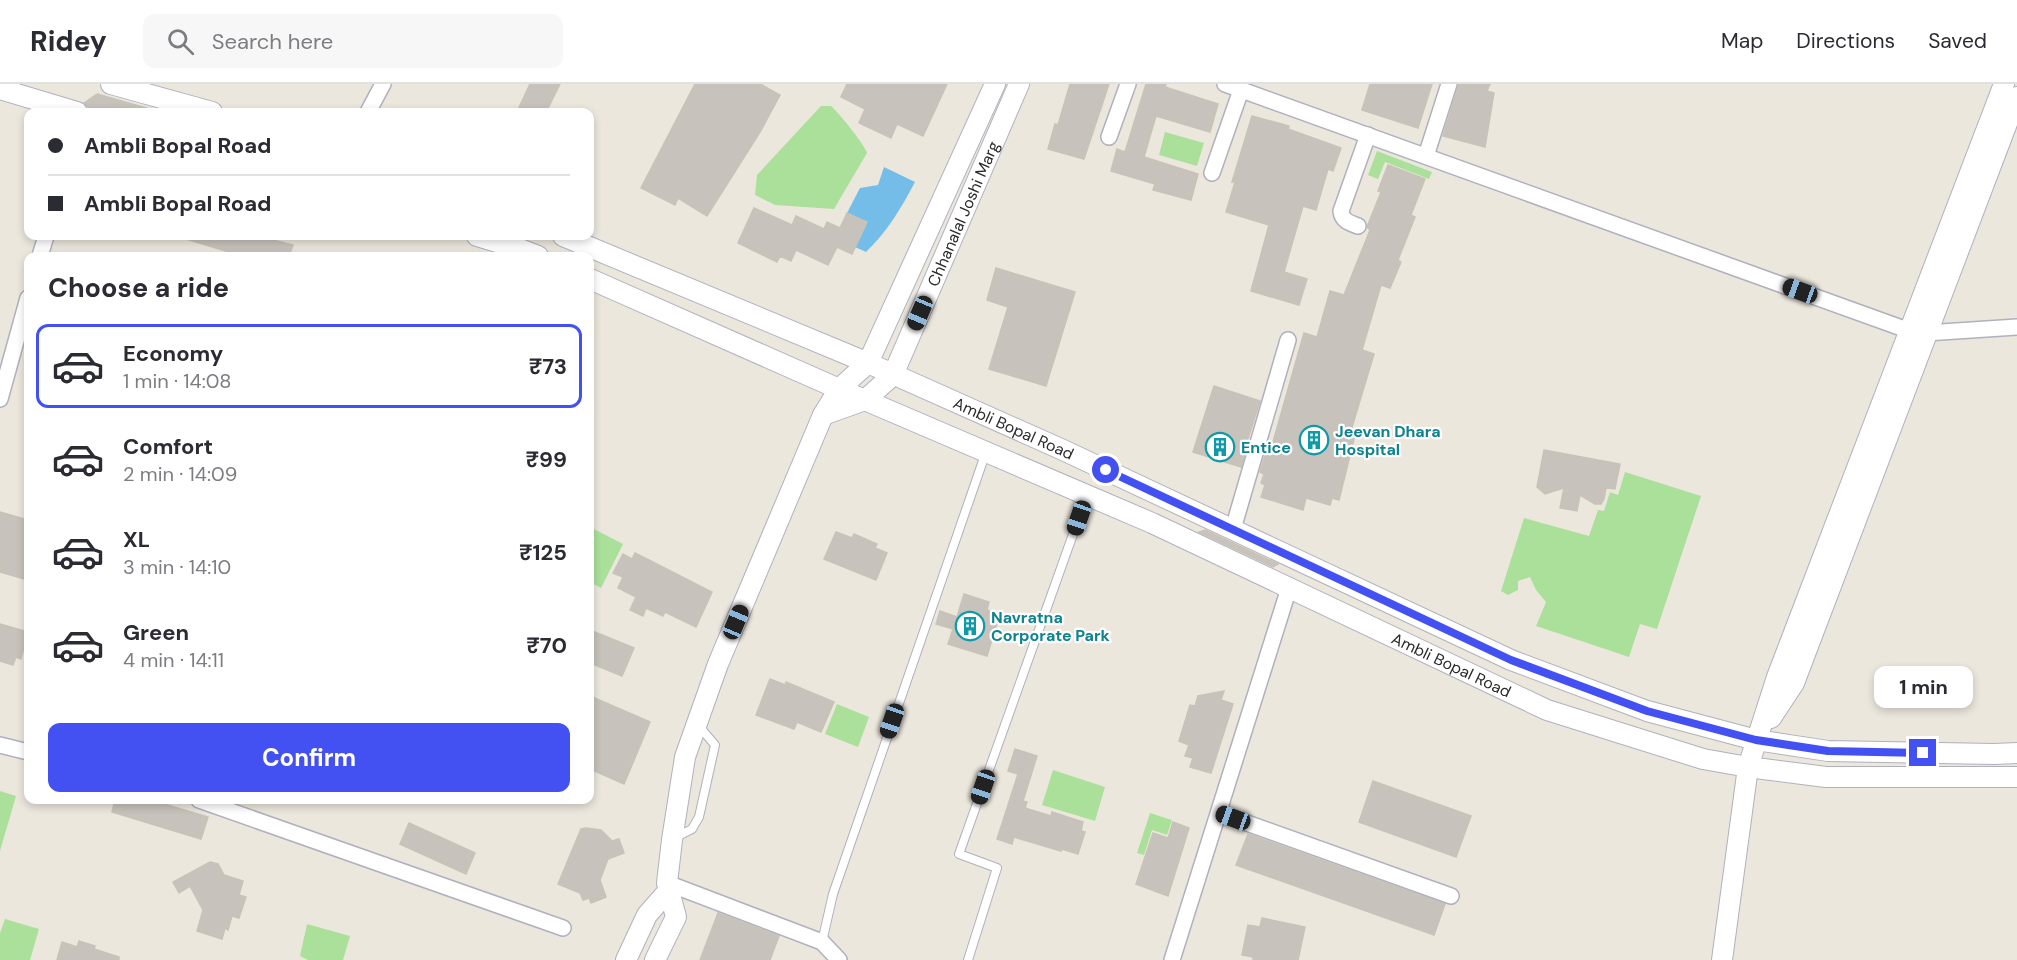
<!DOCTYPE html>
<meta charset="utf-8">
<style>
body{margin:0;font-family:"DM Sans",sans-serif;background:#f7f7f7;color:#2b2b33;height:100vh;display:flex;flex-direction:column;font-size:22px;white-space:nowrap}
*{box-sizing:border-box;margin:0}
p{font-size:20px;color:#7c7c81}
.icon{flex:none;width:33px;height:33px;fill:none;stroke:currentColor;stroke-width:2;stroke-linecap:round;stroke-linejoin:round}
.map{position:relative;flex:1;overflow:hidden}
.sheet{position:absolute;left:24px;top:168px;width:570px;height:552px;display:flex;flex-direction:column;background:#fff;border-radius:12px;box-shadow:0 3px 9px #0003}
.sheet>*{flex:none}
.hud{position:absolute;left:24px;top:24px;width:570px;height:132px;border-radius:12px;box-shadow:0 3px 9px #0003;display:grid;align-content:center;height:132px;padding:0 24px;background:#fff}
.end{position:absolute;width:27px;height:27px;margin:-14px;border:8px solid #4350f2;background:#fff;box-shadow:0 0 0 3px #fff}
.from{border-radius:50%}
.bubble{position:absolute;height:42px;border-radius:12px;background:#fff;box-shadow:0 3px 9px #0003;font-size:20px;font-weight:700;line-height:42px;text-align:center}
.car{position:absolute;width:18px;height:36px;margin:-18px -9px;border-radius:8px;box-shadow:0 0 4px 2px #0007;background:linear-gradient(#222 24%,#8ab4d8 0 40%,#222 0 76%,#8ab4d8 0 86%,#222 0)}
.hud b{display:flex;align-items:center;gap:21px;height:57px;font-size:22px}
.hud b+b{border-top:2px solid #e1e1e2}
.hud i{width:15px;height:15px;background:#2b2b33}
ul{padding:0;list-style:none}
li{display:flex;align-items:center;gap:18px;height:84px;margin:0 12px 9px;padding:0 12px;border:3px solid transparent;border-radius:12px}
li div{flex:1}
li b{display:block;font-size:22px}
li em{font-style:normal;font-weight:700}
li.on{border-color:#4350f2}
li>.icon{width:54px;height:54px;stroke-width:1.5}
h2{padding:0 24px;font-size:27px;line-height:72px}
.cta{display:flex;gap:12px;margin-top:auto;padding:12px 24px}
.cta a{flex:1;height:69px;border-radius:12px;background:#4350f2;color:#fff;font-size:24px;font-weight:700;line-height:69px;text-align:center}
header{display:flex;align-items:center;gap:36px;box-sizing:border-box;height:84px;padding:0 30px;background:#fff;border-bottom:2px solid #e1e1e2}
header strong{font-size:28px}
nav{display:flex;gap:33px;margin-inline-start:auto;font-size:21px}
.search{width:420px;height:54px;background:#f7f7f7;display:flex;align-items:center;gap:15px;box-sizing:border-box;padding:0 21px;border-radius:12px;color:#7c7c81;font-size:22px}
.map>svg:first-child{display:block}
.green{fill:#abe09b}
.water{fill:#74bde9}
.building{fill:#c7c3bc;stroke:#c7c3b6;stroke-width:1.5}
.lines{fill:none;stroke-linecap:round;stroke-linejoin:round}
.service-casing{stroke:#b0b1bd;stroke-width:10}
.minor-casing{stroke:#b0b1bd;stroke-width:18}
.tertiary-casing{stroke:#b0b1bd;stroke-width:22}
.service{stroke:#fff;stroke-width:8}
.minor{stroke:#fff;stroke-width:15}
.tertiary{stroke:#fff;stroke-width:20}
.route{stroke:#4350f2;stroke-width:8}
.labels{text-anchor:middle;stroke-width:4.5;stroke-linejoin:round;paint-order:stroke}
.street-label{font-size:16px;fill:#2a2a2a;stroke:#fff}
.culture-label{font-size:16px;font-weight:bold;fill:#0d838f;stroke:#fff;text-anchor:start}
</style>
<header>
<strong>Ridey</strong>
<div class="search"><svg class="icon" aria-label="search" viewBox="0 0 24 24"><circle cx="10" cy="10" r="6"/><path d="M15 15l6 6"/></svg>Search here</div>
<nav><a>Map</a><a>Directions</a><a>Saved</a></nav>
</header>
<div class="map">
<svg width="2017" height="876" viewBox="0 0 2017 876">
<rect width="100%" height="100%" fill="#ece7dd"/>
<g class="green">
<path d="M821,22h10c8,7 33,38 36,47l-33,56 -59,-4 -20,-10 2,-20z"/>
<polygon points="1165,48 1204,59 1197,82 1159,71"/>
<polygon points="1377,67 1432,88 1429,95 1385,78 1378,95 1368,91"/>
<polygon points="1625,388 1701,412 1657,545 1640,540 1629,573 1536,542 1546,518 1536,506 1530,493 1518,497 1518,506 1508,511 1501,507 1524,434 1589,452 1598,426 1604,427 1610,408 1618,411"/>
<polygon points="592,444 623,460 601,504 590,498 590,449"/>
<polygon points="837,620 869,633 858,663 825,650"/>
<polygon points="1053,686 1105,703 1095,737 1042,721"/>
<polygon points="0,707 16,712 0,767"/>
<polygon points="1150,729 1172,736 1167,751 1152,746 1144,771 1137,769"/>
<polygon points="5,835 39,845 30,876 0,876 0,849"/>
<polygon points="307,840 350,852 343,876 308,876 300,872"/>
</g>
<path class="water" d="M884,83l31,15c-13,25 -28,50 -49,70l-11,-5 12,-25 -20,-9 13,-25 18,-3z"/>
<g class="building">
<polygon points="530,0 560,0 546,28 517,28"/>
<polygon points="695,0 760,0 780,11 760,48 707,132 678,114 675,121 641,104"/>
<polygon points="847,0 947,0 923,52 897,40 891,54 859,39 865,25 841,13"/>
<polygon points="1070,0 1109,0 1084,75 1048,65 1055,40 1058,41"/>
<polygon points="1146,0 1166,0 1165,3 1218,20 1210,48 1156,32 1144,73 1198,90 1191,116 1153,106 1155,100 1111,87 1117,65 1125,68"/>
<polygon points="1370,0 1432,0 1418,44 1362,26"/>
<polygon points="1459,0 1490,0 1487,7 1494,9 1485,63 1443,52"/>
<polygon points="97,10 150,25 150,28 105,28 88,23 84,19"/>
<polygon points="1252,32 1289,42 1288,45 1341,64 1333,87 1328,85 1316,126 1303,122 1284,188 1307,195 1299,221 1251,207 1269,141 1226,128 1235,98 1232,98"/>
<polygon points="1388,81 1425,95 1411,131 1415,133 1398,176 1401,178 1390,204 1381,201 1362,266 1374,270 1350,350 1355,351 1339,416 1332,414 1330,421 1306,414 1303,426 1261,413 1265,401 1261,399 1264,390 1260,388 1267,364 1271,365 1304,249 1317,253 1330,207 1344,211 1370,146 1367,143 1381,108 1378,107"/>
<polygon points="754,124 792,141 796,132 824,145 827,138 840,144 847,129 867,138 852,170 837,163 828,181 796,166 791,177 780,172 777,178 738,159"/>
<polygon points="186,152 274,152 273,156 293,161 289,172 228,172 229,168 186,155"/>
<polygon points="996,184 1075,208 1046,302 989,285 1008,223 987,216"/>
<polygon points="1214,302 1260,317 1247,358 1248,358 1241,383 1193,368"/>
<polygon points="1544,366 1620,380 1615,405 1606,404 1604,415 1601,420 1595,420 1580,411 1577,427 1560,424 1564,404 1545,410 1537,403"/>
<polygon points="0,428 28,436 28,496 0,488"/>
<polygon points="1205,446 1278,480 1273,483 1199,448"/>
<polygon points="836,448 852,454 854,450 877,460 875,464 887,469 876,496 824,475"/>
<polygon points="635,469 712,508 696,543 665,528 663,532 646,524 643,532 630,526 636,513 618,504 623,493 613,489 623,470 632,475"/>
<polygon points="964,510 989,518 987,526 1000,530 987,572 948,560 953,545 936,540 940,527 957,533"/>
<polygon points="0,540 28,548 21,575 16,573 13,581 0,577"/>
<polygon points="590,546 634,564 622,592 590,579"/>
<polygon points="770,595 785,601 786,598 834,618 821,648 797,638 794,645 756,631"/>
<polygon points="1224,607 1221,616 1233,620 1211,689 1190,683 1193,674 1185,672 1189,661 1179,657 1190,621 1195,622 1198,612"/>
<polygon points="590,612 650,638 624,700 590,685"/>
<polygon points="1015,665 1037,672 1023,717 1027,718 1025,724 1051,732 1052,728 1083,738 1081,747 1085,748 1078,770 1062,765 1061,767 1014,753 1012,760 997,755 1018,690 1008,687"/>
<polygon points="1373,697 1471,732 1456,773 1359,738"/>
<polygon points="115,716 151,716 208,733 201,755 112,728"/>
<polygon points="1173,738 1189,744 1168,812 1136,800 1153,749 1168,754"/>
<polygon points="409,739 475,769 466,790 400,760"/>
<polygon points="586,744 601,746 612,757 619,755 624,769 608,775 600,796 606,813 591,819 589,814 583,816 580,809 558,800 581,745"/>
<polygon points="1248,750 1445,820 1434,851 1236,781"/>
<polygon points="210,778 218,780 224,791 243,797 239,811 246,813 239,834 232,832 228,846 225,844 222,855 197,847 203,826 190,802 179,809 173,798"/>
<polygon points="718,829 779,852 770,876 700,876"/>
<polygon points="1262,834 1305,843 1298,876 1253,876 1253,873 1242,871 1248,841 1260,843"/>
<polygon points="79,857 95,862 94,865 119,873 119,876 57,876 62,858 77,863"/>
</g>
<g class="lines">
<g class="service-casing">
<g id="service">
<polyline points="676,753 692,745 699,733 715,661 698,641"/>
<polyline points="822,858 833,810 986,368"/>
<polyline points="968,876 997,784 959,770 1087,411"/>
</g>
</g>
<g class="minor-casing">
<g id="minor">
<polyline points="1225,0 1910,247 1926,249 2017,243"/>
<polyline points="368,28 383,0"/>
<polyline points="1109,53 1128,0"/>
<polyline points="1426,72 1449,0"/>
<polyline points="1212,89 1241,6"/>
<path d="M1358,142c-8,-3 -16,-5 -17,-15l27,-76"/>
<polyline points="40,172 46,152"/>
<polyline points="0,315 28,214"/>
<polyline points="1233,445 1288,256"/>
<polyline points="0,661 28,668"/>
<polyline points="199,716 563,844"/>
<polyline points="1219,729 1451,812"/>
<polyline points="667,799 822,858 839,876"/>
<polyline points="1172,876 1289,504"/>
</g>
</g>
<g class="tertiary-casing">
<g id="tertiary">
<polyline points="111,0 212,28"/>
<polyline points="0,5 77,28"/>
<polyline points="477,152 520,165 538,172"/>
<path id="s1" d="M563,152l305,127 195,87 448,210 136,51 109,29 72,11 166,3 23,-1"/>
<path id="s2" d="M590,195l249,110 313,134 395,187 156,49 45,8 78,10h191"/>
<path id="s3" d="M823,331l42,-15 28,-25 126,-291"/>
<polyline points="1771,634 1794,599 2017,13"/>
<polyline points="626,876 647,831 669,806"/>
<polyline points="655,876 676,833 667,799 672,756 685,673 718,580 823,331 839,305 868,279 995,0"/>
<polyline points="1722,876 1748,683 1777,593 2004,0"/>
</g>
</g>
<use href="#service" class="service"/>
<use href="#minor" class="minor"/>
<use href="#tertiary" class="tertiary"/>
</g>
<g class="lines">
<polyline class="route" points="1106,386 1511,576 1647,627 1756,656 1828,667 1923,669"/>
</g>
<defs>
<g id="building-ring" transform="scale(1.5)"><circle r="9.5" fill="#fff" stroke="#0f9aa8" stroke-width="1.5"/><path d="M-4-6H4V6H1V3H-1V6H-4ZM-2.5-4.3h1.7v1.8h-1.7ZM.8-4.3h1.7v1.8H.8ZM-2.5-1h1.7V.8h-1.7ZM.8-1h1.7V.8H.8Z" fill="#0f9aa8"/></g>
</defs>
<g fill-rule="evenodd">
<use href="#building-ring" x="1314" y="356"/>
<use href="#building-ring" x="1220" y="363"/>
<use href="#building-ring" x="970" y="542"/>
</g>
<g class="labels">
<g class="street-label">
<text dy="6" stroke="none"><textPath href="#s3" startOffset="258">Chhanalal Joshi Marg</textPath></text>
<text dy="6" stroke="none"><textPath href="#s1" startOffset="490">Ambli Bopal Road</textPath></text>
<text dy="6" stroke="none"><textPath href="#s2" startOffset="944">Ambli Bopal Road</textPath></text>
</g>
<g class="culture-label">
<text x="1335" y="353">Jeevan Dhara<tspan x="1335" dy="18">Hospital</tspan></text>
<text x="1241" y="369">Entice</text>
<text x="991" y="539">Navratna<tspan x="991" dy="18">Corporate Park</tspan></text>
</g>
</g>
</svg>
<i class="end from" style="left:1106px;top:386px"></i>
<i class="end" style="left:1923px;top:669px"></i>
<div class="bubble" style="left:1874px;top:582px;width:99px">1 min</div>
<i class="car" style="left:1800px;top:207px;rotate:290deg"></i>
<i class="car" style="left:920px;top:229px;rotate:203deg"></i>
<i class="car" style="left:1079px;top:434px;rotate:199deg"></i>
<i class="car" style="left:736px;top:538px;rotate:23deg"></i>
<i class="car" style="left:892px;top:637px;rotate:199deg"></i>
<i class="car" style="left:983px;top:703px;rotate:199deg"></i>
<i class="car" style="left:1233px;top:734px;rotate:290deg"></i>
<div class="hud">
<b><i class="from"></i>Ambli Bopal Road</b>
<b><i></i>Ambli Bopal Road</b>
</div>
<section class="sheet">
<h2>Choose a ride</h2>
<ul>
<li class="on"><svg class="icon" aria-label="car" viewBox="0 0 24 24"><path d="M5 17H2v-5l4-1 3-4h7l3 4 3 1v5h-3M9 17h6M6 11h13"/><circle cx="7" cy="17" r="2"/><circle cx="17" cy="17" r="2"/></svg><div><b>Economy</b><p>1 min · 14:08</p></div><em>₹73</em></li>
<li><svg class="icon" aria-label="car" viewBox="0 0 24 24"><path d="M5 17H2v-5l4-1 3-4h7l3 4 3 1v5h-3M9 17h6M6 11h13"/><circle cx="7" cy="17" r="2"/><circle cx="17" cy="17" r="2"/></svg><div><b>Comfort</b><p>2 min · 14:09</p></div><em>₹99</em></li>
<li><svg class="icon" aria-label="car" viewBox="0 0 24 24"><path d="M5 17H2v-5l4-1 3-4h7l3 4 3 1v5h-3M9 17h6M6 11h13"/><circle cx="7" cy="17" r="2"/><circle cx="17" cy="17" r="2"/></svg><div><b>XL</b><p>3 min · 14:10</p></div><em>₹125</em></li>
<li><svg class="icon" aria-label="car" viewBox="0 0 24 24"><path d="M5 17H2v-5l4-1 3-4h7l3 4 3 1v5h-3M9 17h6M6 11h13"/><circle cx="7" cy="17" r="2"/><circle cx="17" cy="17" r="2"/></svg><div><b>Green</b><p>4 min · 14:11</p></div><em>₹70</em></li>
</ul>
<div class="cta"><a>Confirm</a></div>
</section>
</div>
